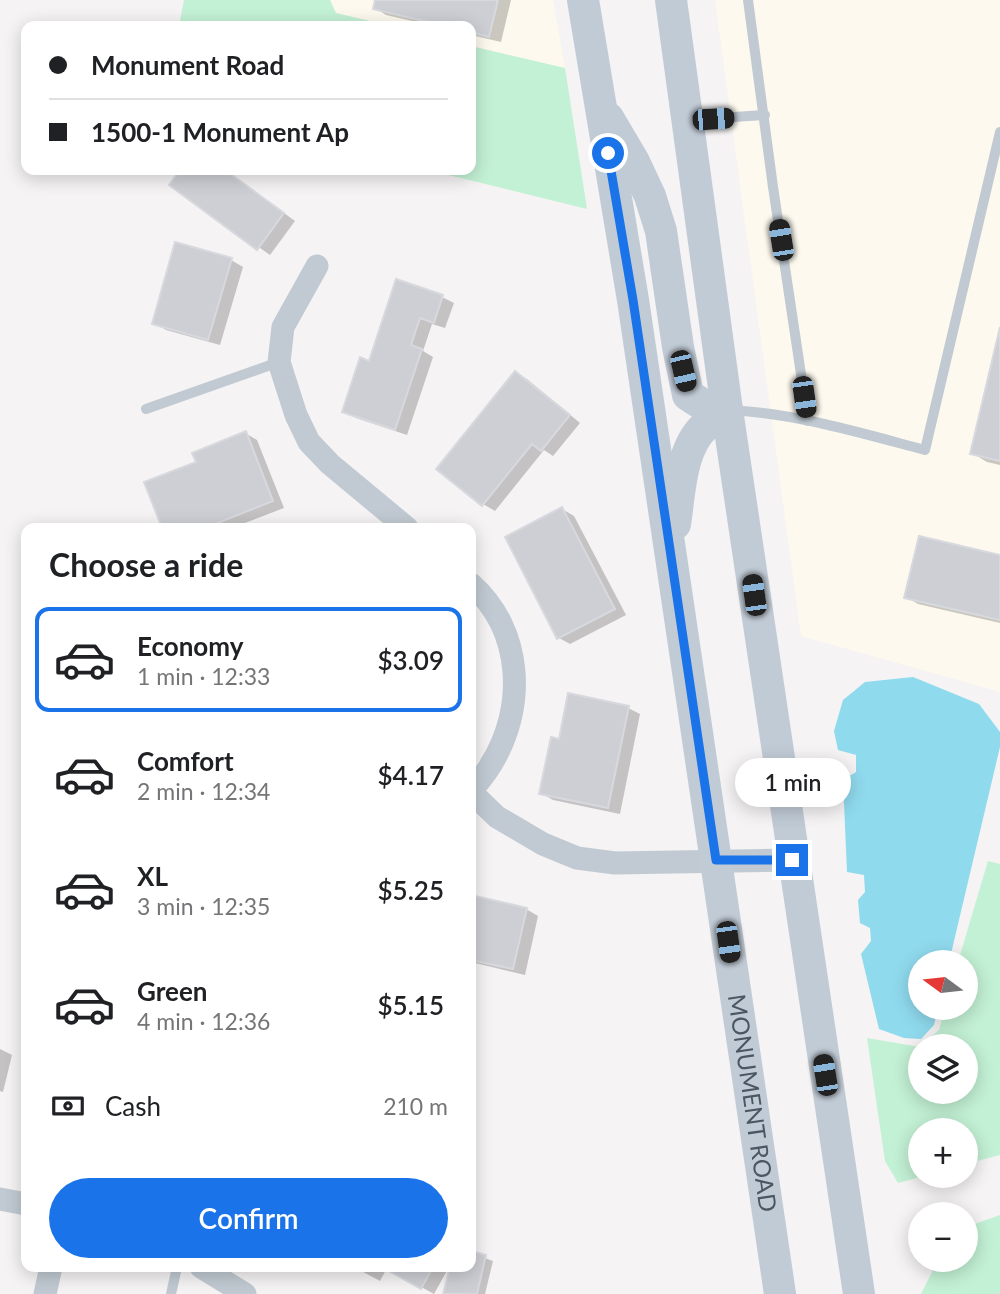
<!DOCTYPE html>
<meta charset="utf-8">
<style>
body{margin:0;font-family:Lato,sans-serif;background:#f2f2f2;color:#202124;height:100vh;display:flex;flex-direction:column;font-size:26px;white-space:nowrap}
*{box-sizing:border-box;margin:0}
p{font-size:23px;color:#757577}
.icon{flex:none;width:38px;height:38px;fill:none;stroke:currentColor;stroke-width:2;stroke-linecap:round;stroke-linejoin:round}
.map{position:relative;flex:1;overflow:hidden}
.sheet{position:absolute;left:21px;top:523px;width:455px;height:749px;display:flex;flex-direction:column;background:#fff;border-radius:14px;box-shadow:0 4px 18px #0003}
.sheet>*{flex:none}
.banner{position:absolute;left:21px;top:21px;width:455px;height:154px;border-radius:14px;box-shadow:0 4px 18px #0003;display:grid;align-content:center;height:154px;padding:0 28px;background:#fff}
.needle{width:46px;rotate:285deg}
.buttons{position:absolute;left:908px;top:950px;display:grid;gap:14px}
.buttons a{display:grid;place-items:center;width:70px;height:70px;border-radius:50%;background:#fff;box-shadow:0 4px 18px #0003;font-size:35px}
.end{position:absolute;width:32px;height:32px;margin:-16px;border:9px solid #1a73e8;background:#fff;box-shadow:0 0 0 4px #fff}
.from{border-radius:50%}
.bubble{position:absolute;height:49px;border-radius:24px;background:#fff;box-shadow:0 4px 18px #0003;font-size:23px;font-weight:600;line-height:49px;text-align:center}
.car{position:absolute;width:21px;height:42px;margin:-21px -10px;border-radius:9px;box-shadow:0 0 5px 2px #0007;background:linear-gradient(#222 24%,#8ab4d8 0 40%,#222 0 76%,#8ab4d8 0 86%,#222 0)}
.banner b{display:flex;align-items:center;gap:24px;height:66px;font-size:26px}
.banner b+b{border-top:2px solid #e0e0e0}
.banner i{width:18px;height:18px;background:#202124}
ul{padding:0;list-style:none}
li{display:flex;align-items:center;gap:21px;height:105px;margin:0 14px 10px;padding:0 14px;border:4px solid transparent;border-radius:14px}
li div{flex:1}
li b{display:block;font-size:26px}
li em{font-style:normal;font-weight:600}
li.on{border-color:#1a73e8}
li>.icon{width:63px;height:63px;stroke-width:1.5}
h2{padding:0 28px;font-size:32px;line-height:84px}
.pay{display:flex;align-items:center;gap:18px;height:77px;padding:0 28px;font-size:26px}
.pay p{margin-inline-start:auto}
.cta{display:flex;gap:14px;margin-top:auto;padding:14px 28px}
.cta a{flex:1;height:80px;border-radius:42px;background:#1a73e8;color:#fff;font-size:28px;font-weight:600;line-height:80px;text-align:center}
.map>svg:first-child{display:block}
.commercial{fill:#fdf9ef}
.green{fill:#c3f1d5}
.water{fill:#90daee}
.shadow{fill:#0003}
.building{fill:#cdcfd5;stroke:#d7d9de;stroke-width:2}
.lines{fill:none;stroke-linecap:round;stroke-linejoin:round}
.service{stroke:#c1cad2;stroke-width:10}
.minor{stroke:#c1cad2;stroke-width:23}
.secondary{stroke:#c1cbd6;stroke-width:32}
.route{stroke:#1a73e8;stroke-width:9}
.labels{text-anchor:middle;stroke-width:6;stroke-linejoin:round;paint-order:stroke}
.street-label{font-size:24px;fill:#4a5661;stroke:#fff}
</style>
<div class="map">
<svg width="1000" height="1294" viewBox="0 0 1000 1294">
<rect width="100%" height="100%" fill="#f5f3f3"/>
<g class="commercial">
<polygon points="330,0 553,0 565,68 471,46 471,26 391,26 336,13"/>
<polygon points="715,0 1000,0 1000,692 801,636"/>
</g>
<g class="green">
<polygon points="184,0 330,0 336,13 391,26 179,26"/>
<polygon points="471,46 565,68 587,209 428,170 471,170"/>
<polygon points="988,861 1000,864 1000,1155 966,1164 966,1130 920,1130 920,1176 924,1176 898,1183 885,1161 867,1038 920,1047 920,1092 966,1092 966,1046 921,1046 939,1030 945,1008 966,1008 966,962 958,962"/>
<polygon points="1000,1215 1000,1294 921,1294 938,1260 966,1260 966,1227"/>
</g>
<polygon class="water" points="913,677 979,704 1000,732 1000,747 949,962 920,962 920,1008 938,1008 934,1025 921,1039 904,1038 879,1029 861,954 871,941 870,928 860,923 858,900 865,892 864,875 847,872 843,780 856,772 856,755 838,750 834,731 843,700 865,682"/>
<g class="shadow">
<polygon points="377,0 511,0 501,42 471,35 471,26 434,26 386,15 375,8"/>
<polygon points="182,170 225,170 295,221 270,255 171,185"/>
<polygon points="231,260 243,267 220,345 166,330 154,323"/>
<polygon points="442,297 454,303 445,328 432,324 423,351 433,357 407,435 356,418 344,411 370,363"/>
<polygon points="1000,334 1000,465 987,462 972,453"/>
<polygon points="516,373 527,379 580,423 553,456 544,450 495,511 483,504"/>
<polygon points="245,433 257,440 284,508 232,528 164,528 146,483 198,463"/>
<polygon points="562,509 574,516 626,615 570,644 559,638"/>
<polygon points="1000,557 1000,623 918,604 906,597"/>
<polygon points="628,708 640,714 620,814 553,800 541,793 560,741"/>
<polygon points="471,897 526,909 538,916 525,975 471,962"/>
<polygon points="0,1049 12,1055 3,1092 0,1091"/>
<polygon points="471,1253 493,1261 485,1294 445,1294 452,1267 471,1267"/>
<polygon points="354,1267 449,1267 434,1294 387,1268 380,1281"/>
</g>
<g class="building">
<polygon points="375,0 498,0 489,37 471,32 471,26 445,26 373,9"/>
<polygon points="180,170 225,170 284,213 257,250 169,185"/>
<polygon points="175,242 232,258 208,340 152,324"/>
<polygon points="396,279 443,295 434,323 420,318 411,345 422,349 395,430 342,412 360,357 369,361"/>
<polygon points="1000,327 1000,461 970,454"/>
<polygon points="515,371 570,415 541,451 532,444 482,506 436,469"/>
<polygon points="246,431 273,501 205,528 162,528 144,482 196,462 192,453"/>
<polygon points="562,507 615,609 557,639 505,537"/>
<polygon points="919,536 1000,555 1000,620 904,598"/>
<polygon points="568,693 629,706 608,808 539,794 551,737 559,739"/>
<polygon points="471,895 527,908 513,969 471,960"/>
<polygon points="471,1251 486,1255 477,1294 443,1294 450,1267 471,1267"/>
<polygon points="382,1267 433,1267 421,1289"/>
</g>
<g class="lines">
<g class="service">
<polyline points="748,0 773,187 808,421"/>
<polyline points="689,120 765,115"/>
<polyline points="146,409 279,362"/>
<path d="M729,410c66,3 132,23 196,40l75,-318"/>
<polyline points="171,1294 177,1267"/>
</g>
<g class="minor">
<polyline points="317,266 283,327 279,362 296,415 309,442 330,464 407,528"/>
<path d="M471,584c52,46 56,124 19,182 -5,9 -13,17 -19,26"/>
<polyline points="471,792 497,817 543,844 577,858 615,863 792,860"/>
<polyline points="0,1199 26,1204"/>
<polyline points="201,1267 245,1294"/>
<polyline points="45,1294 51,1267"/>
</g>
<g class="secondary">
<path id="s1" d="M583,0l50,300 147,994"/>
<polyline points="671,0 727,410 859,1294"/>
<polyline points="608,118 634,162 650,196 661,231 678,347 688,395 705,406 727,410"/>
<path d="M675,524c5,-31 5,-75 30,-98 6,-6 14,-11 22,-16"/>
</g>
</g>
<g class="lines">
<polyline class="route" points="608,153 633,300 716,860 792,860"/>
</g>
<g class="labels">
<g class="street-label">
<text dy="8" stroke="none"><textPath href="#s1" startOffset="1116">MONUMENT ROAD</textPath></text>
</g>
</g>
</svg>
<div class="buttons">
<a><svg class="needle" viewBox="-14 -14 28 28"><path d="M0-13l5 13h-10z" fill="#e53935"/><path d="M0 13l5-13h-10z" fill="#757577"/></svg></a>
<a><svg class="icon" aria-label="layers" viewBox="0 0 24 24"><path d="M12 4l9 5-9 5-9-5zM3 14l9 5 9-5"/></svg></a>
<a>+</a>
<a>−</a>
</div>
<i class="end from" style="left:608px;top:153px"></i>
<i class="end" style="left:792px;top:860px"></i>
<div class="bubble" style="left:735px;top:758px;width:116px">1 min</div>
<i class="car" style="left:713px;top:119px;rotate:86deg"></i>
<i class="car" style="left:781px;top:240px;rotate:351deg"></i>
<i class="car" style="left:683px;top:371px;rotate:167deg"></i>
<i class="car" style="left:804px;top:397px;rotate:172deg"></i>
<i class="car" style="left:754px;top:595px;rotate:352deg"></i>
<i class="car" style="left:728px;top:942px;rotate:172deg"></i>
<i class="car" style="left:825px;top:1075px;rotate:351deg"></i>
<div class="banner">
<b><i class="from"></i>Monument Road</b>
<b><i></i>1500-1 Monument Ap</b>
</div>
<section class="sheet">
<h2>Choose a ride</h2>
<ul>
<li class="on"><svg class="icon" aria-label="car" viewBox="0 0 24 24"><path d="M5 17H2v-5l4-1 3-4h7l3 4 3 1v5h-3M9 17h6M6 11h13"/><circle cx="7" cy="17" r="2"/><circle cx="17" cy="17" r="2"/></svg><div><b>Economy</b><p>1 min · 12:33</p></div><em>$3.09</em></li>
<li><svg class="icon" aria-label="car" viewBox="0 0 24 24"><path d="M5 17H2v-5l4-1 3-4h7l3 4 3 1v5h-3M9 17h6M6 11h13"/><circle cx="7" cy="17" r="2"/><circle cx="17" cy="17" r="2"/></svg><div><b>Comfort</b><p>2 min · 12:34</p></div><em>$4.17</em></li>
<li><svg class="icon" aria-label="car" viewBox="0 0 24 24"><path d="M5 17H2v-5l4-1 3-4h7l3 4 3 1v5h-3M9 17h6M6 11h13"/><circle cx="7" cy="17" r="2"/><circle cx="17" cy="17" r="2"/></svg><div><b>XL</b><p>3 min · 12:35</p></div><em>$5.25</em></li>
<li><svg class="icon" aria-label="car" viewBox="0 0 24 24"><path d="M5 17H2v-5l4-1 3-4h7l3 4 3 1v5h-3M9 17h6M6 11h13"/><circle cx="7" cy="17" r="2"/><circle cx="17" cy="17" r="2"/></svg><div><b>Green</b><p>4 min · 12:36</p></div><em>$5.15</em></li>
</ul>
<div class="pay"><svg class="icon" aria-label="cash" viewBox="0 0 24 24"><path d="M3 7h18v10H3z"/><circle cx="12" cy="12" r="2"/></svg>Cash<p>210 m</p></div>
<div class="cta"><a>Confirm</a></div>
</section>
</div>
